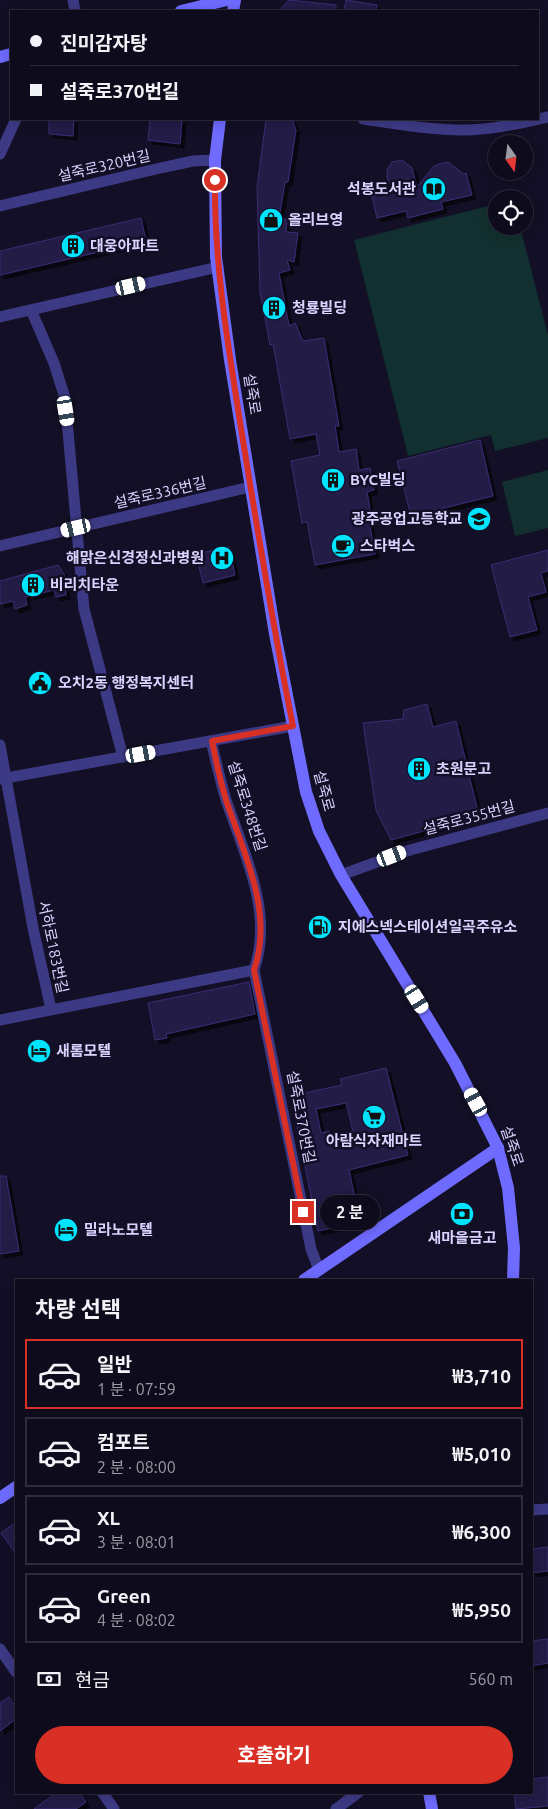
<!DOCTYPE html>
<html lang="ko">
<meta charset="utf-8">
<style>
body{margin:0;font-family:Ubuntu,"Noto Sans KR",sans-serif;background:#171425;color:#f1f3f6;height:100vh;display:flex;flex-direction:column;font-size:19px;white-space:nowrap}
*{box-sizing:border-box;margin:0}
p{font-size:16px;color:#9b9ba3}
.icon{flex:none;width:28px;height:28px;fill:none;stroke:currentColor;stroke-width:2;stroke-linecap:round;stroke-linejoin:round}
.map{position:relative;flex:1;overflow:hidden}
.drawer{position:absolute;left:15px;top:1279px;width:518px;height:515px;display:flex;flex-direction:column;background:#0e0b1c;border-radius:0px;box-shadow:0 2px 12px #0003,0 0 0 1px #2e2b3b}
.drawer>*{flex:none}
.hud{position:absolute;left:10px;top:10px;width:529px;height:110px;border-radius:0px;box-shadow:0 2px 12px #0003,0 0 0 1px #2e2b3b;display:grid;align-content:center;height:110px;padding:0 20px;background:#0e0b1c}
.needle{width:32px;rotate:166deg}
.fabs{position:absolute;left:488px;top:135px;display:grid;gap:10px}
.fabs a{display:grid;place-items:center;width:45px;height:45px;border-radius:50%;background:#0e0b1c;box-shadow:0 2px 12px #0003,0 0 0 1px #2e2b3b;font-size:25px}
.end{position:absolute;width:22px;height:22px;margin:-11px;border:6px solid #d93025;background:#fff;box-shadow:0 0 0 2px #fff}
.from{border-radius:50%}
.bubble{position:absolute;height:35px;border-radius:18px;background:#0e0b1c;box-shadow:0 2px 12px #0003,0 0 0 1px #2e2b3b;font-size:16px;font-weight:700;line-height:35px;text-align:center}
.car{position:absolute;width:15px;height:30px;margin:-15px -8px;border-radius:6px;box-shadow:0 0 4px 1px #0007;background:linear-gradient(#fff 24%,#345 0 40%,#fff 0 76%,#345 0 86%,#fff 0)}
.hud b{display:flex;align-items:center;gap:18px;height:48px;font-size:19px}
.hud b+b{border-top:1px solid #2e2b3b}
.hud i{width:12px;height:12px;background:#f1f3f6}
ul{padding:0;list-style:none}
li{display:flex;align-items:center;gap:15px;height:70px;margin:0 10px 8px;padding:0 10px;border:2px solid #2e2b3b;border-radius:0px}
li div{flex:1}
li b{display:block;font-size:19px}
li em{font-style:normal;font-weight:700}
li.current{border-color:#d93025}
li>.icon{width:45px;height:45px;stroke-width:1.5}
h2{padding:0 20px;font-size:22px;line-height:60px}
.pay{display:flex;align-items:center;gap:12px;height:55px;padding:0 20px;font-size:19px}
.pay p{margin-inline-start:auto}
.cta{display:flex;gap:10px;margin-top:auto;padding:10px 20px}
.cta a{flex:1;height:58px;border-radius:30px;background:#d93025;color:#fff;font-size:20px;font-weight:700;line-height:58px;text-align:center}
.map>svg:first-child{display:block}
.green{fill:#12302f}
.building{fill:#241b47;stroke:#3b2d73;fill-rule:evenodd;filter:url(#shadow)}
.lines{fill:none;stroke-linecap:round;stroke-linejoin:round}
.street{stroke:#3d3a85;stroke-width:11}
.secondary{stroke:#6f6bff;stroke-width:12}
.route{stroke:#d93025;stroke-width:6}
.labels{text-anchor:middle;stroke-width:5;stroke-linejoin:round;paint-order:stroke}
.street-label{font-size:15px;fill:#d9d4ff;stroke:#130f26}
.poi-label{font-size:15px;font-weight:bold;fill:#d9d4ff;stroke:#130f26;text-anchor:start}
</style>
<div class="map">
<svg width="548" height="1809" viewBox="0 0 548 1809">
<defs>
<filter id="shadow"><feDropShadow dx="4" dy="4" stdDeviation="0" flood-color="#0009"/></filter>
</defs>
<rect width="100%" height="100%" fill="#130f26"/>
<g class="green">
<polygon points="496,204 496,226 520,226 548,335 548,438 495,451 491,435 408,456 354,240"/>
<polygon points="548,470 548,528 515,536 502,482"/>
</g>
<g class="building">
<polygon points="289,0 336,5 336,11 279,11"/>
<polygon points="346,0 377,5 376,11 344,11"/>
<polygon points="49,119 74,119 73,136 49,134"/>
<polygon points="150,119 182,119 180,144 148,140"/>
<polygon points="266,119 292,119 296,130 288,182 285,182 279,218 287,220 286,232 298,233 294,262 287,260 290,270 279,273 289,326 295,323 303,341 324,338 339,426 335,426 339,452 356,449 359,470 370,468 374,490 367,492 370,510 367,511 375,554 315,565 307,522 302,523 291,461 320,455 316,434 290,439 273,344 270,345 260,292 257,187"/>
<polygon points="402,160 412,168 417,187 434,166 445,162 450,163 463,174 466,173 472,195 441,202 443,209 408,218 406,211 377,218 372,197 394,191 387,178 387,170 392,162"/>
<polygon points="141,218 146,241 0,275 0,251"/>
<polygon points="480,440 493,496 411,516 397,461"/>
<polygon points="229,547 235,575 203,583 196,554"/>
<polygon points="548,550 548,571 541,573 546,592 528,597 537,630 510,637 491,565"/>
<polygon points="58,565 64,574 66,595 56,597 54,590 25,597 27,605 15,609 13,601 0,604 0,581"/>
<polygon points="427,704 433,727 456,721 479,816 391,840 376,810 363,723 403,719 404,710"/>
<polygon points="249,982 255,1014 166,1034 167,1038 155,1040 148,1003"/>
<path d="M386,1068l22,87 -59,15 11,52 -42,9 -27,-135 51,-11 -2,-6zM346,1103l7,28 -23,4 -1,-4 -8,2 -5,-24z"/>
<polygon points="0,1176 6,1176 19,1251 0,1254"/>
<polygon points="16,1522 16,1554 1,1533"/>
<polygon points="548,1547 548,1571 531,1573 531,1549"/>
<polygon points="548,1639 548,1663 531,1666 531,1641"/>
<polygon points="9,1697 16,1707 16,1719 0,1731 0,1703"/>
<polygon points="548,1777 548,1806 516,1809 514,1792 531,1792 531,1779"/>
<polygon points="57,1792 79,1792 86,1802 76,1809 34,1809"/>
</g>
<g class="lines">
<g class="street">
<polyline points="73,0 75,11"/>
<path d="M363,119c33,5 67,11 101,11 28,0 56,-7 84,-13"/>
<polyline points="0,154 16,119"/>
<polyline points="0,206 156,169 193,161 215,160"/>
<polyline points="31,310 54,363 65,398 84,609 123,757"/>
<polyline points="0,317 218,267"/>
<polyline points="0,546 250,487"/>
<path d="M211,741c5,20 9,39 15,59 18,53 48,113 28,170"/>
<polyline points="0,745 33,928 51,1009"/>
<polyline points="0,779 293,726"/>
<polyline points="341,875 410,850 548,813"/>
<polyline points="254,970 311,1249 319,1270"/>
<polyline points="0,1020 254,970"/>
<polyline points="531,1510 548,1509"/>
<polyline points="0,1649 16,1672"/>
<polyline points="102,1792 114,1809"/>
<polyline points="336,1809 359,1792"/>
</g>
<g class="secondary">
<polyline points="181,11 227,0"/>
<polyline points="233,11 235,0"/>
<polyline points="0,57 11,54"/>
<polyline points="220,119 215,160 216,257 230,360 275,634 306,792 319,831 341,875 455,1063 498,1148 508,1188 514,1248 513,1280"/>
<polyline points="304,1280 498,1148"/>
<polyline points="0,1498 16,1487"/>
<polyline points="429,1792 432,1809"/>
</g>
</g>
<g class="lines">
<path class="route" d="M215,180c-1,84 13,165 26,248 16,100 32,199 52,298l-81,15c4,20 8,39 14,59 18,53 48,113 28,170l49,242"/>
</g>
<defs>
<g id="library-disc" transform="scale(1.25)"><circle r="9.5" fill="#00e5ff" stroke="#130f26"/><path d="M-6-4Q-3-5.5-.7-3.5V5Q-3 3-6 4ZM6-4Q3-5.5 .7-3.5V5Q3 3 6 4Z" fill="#111"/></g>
<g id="shop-disc" transform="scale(1.25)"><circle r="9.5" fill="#00e5ff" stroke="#130f26"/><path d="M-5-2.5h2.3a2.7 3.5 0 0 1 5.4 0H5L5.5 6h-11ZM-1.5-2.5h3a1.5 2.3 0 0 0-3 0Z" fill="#111"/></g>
<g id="building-disc" transform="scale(1.25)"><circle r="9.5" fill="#00e5ff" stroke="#130f26"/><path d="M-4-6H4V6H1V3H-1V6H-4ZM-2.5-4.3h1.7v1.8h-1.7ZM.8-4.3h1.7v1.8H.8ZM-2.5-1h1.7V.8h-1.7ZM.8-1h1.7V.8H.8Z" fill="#111"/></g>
<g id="school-disc" transform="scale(1.25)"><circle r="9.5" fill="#00e5ff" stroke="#130f26"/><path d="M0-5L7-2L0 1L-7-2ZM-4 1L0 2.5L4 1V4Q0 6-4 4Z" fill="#111"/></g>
<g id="cafe-disc" transform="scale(1.25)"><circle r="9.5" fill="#00e5ff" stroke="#130f26"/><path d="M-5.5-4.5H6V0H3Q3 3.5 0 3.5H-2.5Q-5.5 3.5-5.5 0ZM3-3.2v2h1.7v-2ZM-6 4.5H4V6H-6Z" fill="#111"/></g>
<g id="hospital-disc" transform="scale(1.25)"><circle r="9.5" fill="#00e5ff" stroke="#130f26"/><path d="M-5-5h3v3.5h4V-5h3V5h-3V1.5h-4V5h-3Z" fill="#111"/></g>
<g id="civic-disc" transform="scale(1.25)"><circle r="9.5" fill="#00e5ff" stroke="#130f26"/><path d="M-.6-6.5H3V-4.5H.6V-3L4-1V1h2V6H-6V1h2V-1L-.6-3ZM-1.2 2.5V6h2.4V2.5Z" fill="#111"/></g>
<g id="fuel-disc" transform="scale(1.25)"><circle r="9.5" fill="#00e5ff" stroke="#130f26"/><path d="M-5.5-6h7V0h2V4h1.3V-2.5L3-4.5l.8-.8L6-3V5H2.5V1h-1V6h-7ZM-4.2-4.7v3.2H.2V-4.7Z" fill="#111"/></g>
<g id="hotel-disc" transform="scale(1.25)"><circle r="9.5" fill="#00e5ff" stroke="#130f26"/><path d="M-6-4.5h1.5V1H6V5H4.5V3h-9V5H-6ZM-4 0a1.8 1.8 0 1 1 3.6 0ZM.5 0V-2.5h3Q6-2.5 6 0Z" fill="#111"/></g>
<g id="supermarket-disc" transform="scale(1.25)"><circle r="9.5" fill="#00e5ff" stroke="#130f26"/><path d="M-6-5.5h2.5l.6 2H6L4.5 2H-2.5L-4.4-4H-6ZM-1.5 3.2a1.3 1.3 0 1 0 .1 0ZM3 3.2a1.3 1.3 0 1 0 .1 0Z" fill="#111"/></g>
<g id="bank-disc" transform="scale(1.25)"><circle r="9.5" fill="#00e5ff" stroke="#130f26"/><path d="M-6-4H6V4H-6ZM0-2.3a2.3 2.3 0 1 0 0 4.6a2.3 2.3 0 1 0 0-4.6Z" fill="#111"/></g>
</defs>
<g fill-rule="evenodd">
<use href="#library-disc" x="434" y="189"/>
<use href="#shop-disc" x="271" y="220"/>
<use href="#building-disc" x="73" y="246"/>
<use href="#building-disc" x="274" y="308"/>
<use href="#building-disc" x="333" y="480"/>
<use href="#school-disc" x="479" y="519"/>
<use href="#cafe-disc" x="343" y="546"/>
<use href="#hospital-disc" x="222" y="558"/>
<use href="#building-disc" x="33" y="585"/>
<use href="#civic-disc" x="40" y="683"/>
<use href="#building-disc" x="419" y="769"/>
<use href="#fuel-disc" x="320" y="927"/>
<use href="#hotel-disc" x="39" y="1051"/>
<use href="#supermarket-disc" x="374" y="1117"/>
<use href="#bank-disc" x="462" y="1214"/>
<use href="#hotel-disc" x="66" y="1230"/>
</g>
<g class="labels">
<g class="street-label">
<text transform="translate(104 166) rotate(-13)" y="5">설죽로320번길</text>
<text transform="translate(252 394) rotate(81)" y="5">설죽로</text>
<text transform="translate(160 493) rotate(-13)" y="5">설죽로336번길</text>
<text transform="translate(324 791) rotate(75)" y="5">설죽로</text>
<text transform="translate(247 806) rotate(72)" y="5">설죽로348번길</text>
<text transform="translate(469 818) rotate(-15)" y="5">설죽로355번길</text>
<text transform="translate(53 947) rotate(78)" y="5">서하로183번길</text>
<text transform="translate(301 1117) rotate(79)" y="5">설죽로370번길</text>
<text transform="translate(512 1146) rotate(71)" y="5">설죽로</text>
</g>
<g class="poi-label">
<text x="416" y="194" text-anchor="end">석봉도서관</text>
<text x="288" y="225">올리브영</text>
<text x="90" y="251">대웅아파트</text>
<text x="292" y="313">청룡빌딩</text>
<text x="350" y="485">BYC빌딩</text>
<text x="462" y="524" text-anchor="end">광주공업고등학교</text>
<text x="360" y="551">스타벅스</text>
<text x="204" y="563" text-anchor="end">해맑은신경정신과병원</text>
<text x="50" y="590">비리치타운</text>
<text x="58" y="688">오치2동 행정복지센터</text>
<text x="436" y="774">초원문고</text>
<text x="338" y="932">지에스넥스테이션일곡주유소</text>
<text x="56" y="1056">새롬모텔</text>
<text x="374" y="1146" text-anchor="middle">아람식자재마트</text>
<text x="84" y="1235">밀라노모텔</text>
<text x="462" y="1243" text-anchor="middle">새마을금고</text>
</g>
</g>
</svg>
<div class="fabs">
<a><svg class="needle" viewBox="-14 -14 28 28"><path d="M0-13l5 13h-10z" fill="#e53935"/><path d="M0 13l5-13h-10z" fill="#9b9ba3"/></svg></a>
<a><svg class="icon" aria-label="locate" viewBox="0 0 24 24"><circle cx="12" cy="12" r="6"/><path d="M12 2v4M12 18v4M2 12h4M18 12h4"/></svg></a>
</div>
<i class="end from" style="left:215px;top:180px"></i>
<i class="end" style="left:303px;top:1212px"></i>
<div class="bubble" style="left:320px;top:1195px;width:60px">2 분</div>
<i class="car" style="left:131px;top:286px;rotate:77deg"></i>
<i class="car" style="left:66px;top:411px;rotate:171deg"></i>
<i class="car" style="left:76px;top:528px;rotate:257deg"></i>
<i class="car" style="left:141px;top:754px;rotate:80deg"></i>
<i class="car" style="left:392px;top:856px;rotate:69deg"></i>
<i class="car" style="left:417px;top:999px;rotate:148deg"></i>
<i class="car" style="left:476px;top:1102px;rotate:331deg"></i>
<div class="hud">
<b><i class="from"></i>진미감자탕</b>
<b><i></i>설죽로370번길</b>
</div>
<section class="drawer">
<h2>차량 선택</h2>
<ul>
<li class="current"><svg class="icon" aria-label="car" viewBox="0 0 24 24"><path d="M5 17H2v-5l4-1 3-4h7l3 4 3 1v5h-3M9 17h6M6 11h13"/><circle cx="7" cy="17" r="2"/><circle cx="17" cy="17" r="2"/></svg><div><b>일반</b><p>1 분 · 07:59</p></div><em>₩3,710</em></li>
<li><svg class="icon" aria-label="car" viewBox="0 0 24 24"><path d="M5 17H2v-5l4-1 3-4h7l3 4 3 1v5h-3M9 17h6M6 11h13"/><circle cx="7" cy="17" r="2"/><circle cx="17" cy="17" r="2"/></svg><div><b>컴포트</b><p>2 분 · 08:00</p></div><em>₩5,010</em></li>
<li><svg class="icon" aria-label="car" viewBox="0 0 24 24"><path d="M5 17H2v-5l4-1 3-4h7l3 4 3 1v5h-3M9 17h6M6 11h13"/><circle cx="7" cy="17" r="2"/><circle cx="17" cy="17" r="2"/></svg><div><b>XL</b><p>3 분 · 08:01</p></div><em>₩6,300</em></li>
<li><svg class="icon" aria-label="car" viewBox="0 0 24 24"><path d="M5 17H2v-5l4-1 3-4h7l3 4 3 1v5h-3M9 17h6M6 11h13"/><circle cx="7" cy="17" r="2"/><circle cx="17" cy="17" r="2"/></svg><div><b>Green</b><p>4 분 · 08:02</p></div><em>₩5,950</em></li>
</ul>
<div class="pay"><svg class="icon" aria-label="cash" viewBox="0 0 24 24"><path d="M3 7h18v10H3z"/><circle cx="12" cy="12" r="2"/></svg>현금<p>560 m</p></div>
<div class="cta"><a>호출하기</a></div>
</section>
</div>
